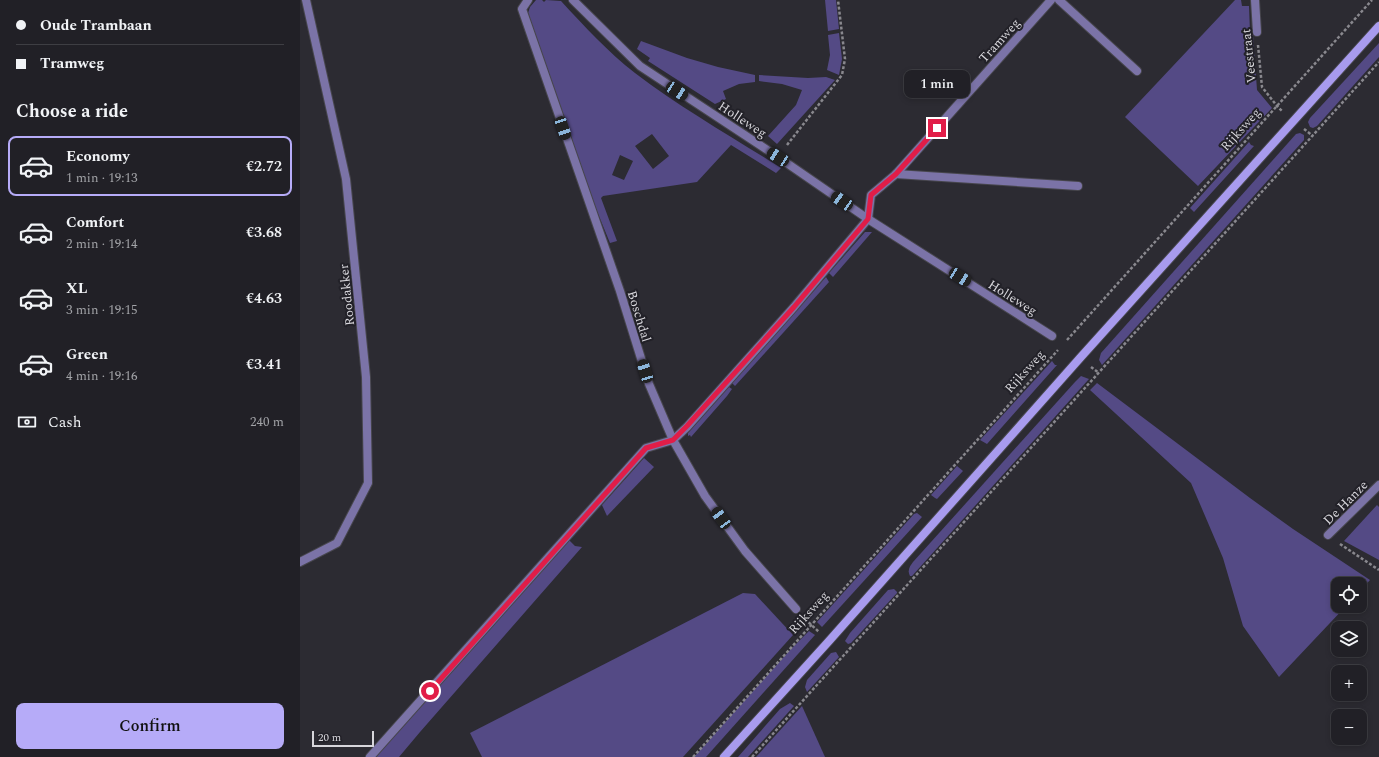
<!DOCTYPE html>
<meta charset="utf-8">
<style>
body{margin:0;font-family:Spectral,serif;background:#29282e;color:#f1f3f6;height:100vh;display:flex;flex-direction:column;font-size:15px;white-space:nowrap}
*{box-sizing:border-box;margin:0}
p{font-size:13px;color:#a2a3a7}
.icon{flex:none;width:22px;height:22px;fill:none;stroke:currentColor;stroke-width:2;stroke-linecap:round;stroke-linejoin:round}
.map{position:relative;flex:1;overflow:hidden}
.details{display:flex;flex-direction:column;background:#212026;width:300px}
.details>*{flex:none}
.banner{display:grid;align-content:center;height:88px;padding:0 16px;background:#212026}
.fabs{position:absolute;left:1031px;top:577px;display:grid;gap:8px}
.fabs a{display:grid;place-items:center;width:36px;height:36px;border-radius:8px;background:#212026;box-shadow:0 2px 6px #0003,0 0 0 1px #3e3e43;font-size:20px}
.scale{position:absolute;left:12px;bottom:10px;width:62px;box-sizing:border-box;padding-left:4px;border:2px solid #d7d6db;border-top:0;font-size:11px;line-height:14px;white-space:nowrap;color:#d7d6db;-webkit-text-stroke:3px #222128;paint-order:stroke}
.end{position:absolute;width:18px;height:18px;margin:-9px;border:5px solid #e11d48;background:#fff;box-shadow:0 0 0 2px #fff}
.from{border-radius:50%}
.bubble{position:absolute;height:28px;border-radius:8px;background:#212026;box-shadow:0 2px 6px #0003,0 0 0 1px #3e3e43;font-size:13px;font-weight:600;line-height:28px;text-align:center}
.car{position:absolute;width:12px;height:24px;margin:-12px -6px;border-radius:5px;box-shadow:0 0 3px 1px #0007;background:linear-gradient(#222 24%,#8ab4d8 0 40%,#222 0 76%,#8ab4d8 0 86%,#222 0)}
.banner b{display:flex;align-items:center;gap:14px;height:38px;font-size:15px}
.banner b+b{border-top:1px solid #3e3e43}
.banner i{width:10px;height:10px;background:#f1f3f6}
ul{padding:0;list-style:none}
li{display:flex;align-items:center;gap:12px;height:60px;margin:0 8px 6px;padding:0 8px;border:2px solid transparent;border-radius:8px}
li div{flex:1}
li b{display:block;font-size:15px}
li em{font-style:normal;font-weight:600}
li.on{border-color:#b6abf8}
li>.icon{width:36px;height:36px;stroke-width:1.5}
h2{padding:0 16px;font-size:18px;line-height:48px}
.pay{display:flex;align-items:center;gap:10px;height:44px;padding:0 16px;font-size:15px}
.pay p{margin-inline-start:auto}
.button{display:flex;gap:8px;margin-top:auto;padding:8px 16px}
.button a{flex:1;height:46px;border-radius:8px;background:#b6abf8;color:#111;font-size:16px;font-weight:600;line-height:46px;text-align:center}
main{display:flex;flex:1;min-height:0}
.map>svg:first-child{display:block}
.grass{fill:#544a85;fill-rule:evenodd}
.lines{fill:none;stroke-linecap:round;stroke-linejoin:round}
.lane-casing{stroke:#47464d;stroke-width:10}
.street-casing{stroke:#47464d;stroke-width:10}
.secondary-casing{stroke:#47464d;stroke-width:10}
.path{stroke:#89888e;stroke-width:2.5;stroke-dasharray:3 2;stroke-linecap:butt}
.lane{stroke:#7b73a7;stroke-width:8}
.street{stroke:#7b73a7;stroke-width:8}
.secondary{stroke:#a89bee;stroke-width:8}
.route{stroke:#e11d48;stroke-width:5}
.labels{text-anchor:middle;stroke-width:4;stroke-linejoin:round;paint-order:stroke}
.street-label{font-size:13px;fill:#d7d6db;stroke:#222128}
</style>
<main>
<section class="details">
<div class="banner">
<b><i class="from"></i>Oude Trambaan</b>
<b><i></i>Tramweg</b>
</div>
<h2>Choose a ride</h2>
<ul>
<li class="on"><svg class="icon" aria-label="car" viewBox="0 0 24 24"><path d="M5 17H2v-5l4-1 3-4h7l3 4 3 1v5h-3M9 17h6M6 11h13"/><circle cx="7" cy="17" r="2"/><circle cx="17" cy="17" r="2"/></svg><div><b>Economy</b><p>1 min · 19:13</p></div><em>€2.72</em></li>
<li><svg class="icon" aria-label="car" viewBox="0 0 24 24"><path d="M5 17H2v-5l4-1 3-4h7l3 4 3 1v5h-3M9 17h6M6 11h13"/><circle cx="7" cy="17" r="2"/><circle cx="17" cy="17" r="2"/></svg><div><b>Comfort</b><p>2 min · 19:14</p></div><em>€3.68</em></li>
<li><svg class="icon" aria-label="car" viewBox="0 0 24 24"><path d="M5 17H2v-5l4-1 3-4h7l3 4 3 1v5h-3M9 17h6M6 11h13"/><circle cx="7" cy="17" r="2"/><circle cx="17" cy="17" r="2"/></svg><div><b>XL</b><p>3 min · 19:15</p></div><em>€4.63</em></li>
<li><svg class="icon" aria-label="car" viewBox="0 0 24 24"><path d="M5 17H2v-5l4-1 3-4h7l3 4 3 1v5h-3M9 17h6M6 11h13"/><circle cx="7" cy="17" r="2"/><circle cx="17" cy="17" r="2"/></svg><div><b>Green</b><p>4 min · 19:16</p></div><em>€3.41</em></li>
</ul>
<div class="pay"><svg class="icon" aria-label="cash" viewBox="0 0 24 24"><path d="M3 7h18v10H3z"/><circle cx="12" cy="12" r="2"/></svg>Cash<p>240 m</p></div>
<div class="button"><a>Confirm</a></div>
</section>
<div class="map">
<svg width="1079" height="757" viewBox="0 0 1079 757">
<rect width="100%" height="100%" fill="#2c2b32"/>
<g class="grass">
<path d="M236,0h6l2,2 2,-2 15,1c23,25 47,51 74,72 46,35 97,64 146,95l-5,5 -45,-28 -34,37 -94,14 -2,2 16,43 -7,2 -16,-39 -67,-188 3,-9zM352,134l17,22 -16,13 -18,-23zM320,155l13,6 -9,19 -12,-5z"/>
<polygon points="525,0 536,0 539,29 528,31"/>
<polygon points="935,0 941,0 942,6 949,6 950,32 953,35 957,90 972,108 898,186 825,117"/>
<polygon points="539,33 542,59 539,75 527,70 530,55 528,35"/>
<polygon points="341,41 387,58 418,67 455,75 455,82 439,84 423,91 426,99 415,104 348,61 350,58 337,49"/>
<polygon points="1079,43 1079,57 1017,126 1013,128 1010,127 1008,122 1010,118"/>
<polygon points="459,75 508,78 526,77 535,80 477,144 468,136 496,105 502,90 482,84 459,81"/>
<polygon points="1000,133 1004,135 1004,140 802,365 799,360 801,353 996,134"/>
<polygon points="949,142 951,145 954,146 894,212 890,208"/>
<polygon points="565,232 572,232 533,277 529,273"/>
<polygon points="526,277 529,282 435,386 432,383"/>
<polygon points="752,361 755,365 757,365 687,444 680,440"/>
<path d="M781,376l8,3 -177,197h-2c-3,-6 0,-10 3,-14l162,-180z"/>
<polygon points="797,383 950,498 993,529 1070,580 1060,591 1060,584 1038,584 1038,606 1046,606 979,677 943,626 923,558 891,483 790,390"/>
<polygon points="429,387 432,389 427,396 391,437 390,435 388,436 388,433"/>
<polygon points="344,458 354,467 307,516 302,505"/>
<polygon points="657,466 663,471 637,499 635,498 631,495"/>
<polygon points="1077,505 1079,507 1079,560 1044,541"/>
<polygon points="617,513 622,517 522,627 517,622 614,514"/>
<polygon points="269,540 275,546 282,547 120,732 99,757 73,757"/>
<polygon points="594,589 597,592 597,593 551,643 548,644 545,641 550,633 588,590"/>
<polygon points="443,593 455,594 493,635 383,757 182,757 170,733"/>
<polygon points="509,631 515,635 406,757 394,757 490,650"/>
<polygon points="536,652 539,657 507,692 505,687 507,680 531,653"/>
<polygon points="490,703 494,706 448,757 438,757 480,709"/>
<polygon points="502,706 525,757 456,757"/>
</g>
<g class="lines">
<g class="lane-casing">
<polyline id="lane" points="596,174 778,186"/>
</g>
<g class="street-casing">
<g id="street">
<polyline points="228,0 222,9 320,291 349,384 373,440 405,496 445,551 496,609"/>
<polyline points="273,0 340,66 478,157 568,219 752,336"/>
<polyline points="759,0 837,71"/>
<polyline points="955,0 957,32"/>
<polyline points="1028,535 1079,485"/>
<polyline points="0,562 37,543 68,483 66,377 46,179 6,0"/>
<polyline points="70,757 346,448 373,440 387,427 494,307 568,219 571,195 596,174 751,0"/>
</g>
</g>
<g class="secondary-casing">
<polyline id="secondary" points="424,757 529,641 780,358 1079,26"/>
</g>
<g class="path">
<polyline points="958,45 962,87 977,106 983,112"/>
<polyline points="1004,129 1013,136"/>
<polyline points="487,145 542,75 545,59 538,0"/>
<polyline points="767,340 1072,0"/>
<polyline points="791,367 799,373"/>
<polyline points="1040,544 1079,570"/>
<polyline points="505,619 519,632"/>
<polyline points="393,757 758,350"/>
<polyline points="452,757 1079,62"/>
</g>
<use href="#lane" class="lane"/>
<use href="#street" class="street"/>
<use href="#secondary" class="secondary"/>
</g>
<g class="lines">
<polyline class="route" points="130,691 346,448 373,440 387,426 494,307 568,219 571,195 596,174 637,128"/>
</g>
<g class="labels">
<g class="street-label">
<text transform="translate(699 40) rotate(-48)" y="5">Tramweg</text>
<text transform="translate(948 56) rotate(-96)" y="5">Veestraat</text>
<text transform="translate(443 119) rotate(33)" y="5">Holleweg</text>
<text transform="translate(940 129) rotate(-48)" y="5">Rijksweg</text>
<text transform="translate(46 295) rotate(-96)" y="5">Roodakker</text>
<text transform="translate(713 297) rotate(32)" y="5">Holleweg</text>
<text transform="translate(340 316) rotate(73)" y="5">Boschdal</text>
<text transform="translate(724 371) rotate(-48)" y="5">Rijksweg</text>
<text transform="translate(1045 502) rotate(-45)" y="5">De Hanze</text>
<text transform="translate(508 612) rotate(-48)" y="5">Rijksweg</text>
</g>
</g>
</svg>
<div class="fabs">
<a><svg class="icon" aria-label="locate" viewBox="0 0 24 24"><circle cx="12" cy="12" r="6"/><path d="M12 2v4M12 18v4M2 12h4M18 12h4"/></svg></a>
<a><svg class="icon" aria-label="layers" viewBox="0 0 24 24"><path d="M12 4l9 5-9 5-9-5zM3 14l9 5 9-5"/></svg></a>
<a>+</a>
<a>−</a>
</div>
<div class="scale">20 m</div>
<i class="end from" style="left:130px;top:691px"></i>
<i class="end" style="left:637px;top:128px"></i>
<div class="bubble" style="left:604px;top:70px;width:66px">1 min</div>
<i class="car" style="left:377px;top:91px;rotate:123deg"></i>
<i class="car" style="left:263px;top:128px;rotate:161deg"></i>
<i class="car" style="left:478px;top:157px;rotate:303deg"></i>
<i class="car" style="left:542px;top:201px;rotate:305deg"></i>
<i class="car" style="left:660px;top:277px;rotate:122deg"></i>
<i class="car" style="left:345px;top:371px;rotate:343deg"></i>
<i class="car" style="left:421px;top:518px;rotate:324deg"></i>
</div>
</main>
